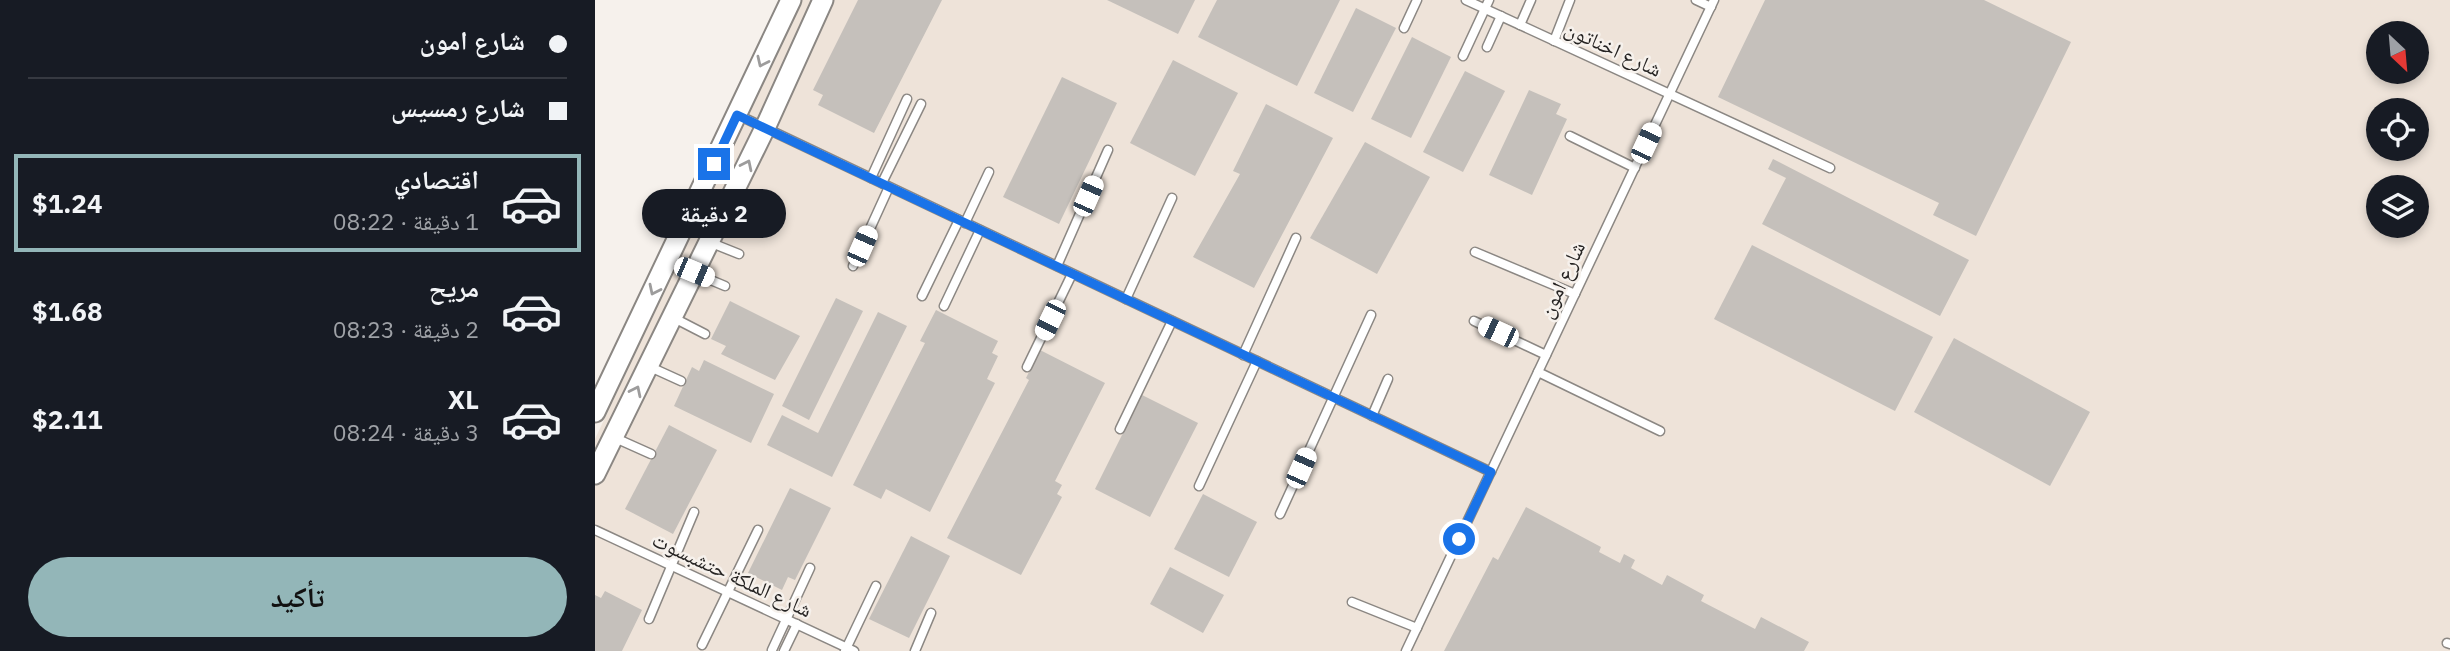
<!DOCTYPE html>
<html lang="ar">
<meta charset="utf-8">
<style>
body{margin:0;font-family:"IBM Plex Sans","Noto Naskh Arabic",sans-serif;background:#242831;color:#f1f3f6;direction:rtl;height:100vh;display:flex;flex-direction:column;font-size:26px;white-space:nowrap}
*{box-sizing:border-box;margin:0}
p{font-size:23px;color:#9ea1a6}
.icon{flex:none;width:38px;height:38px;fill:none;stroke:currentColor;stroke-width:2;stroke-linecap:round;stroke-linejoin:round}
.map{position:relative;flex:1;overflow:hidden;direction:ltr}
.sheet{display:flex;flex-direction:column;background:#171b24;width:595px}
.sheet>*{flex:none}
.top-card{display:grid;align-content:center;height:154px;padding:0 28px;background:#171b24}
.needle{width:46px;rotate:154deg}
.tools{position:absolute;left:1771px;top:21px;display:grid;gap:14px}
.tools a{display:grid;place-items:center;width:63px;height:63px;border-radius:50%;background:#171b24;box-shadow:0 4px 10px #0003;font-size:35px}
.end{position:absolute;width:32px;height:32px;margin:-16px;border:9px solid #1a73e8;background:#fff;box-shadow:0 0 0 4px #fff}
.from{border-radius:50%}
.bubble{position:absolute;height:49px;border-radius:24px;background:#171b24;box-shadow:0 4px 10px #0003;font-size:23px;font-weight:700;line-height:49px;text-align:center;direction:rtl}
.car{position:absolute;width:21px;height:42px;margin:-21px -10px;border-radius:9px;box-shadow:0 0 5px 2px #0007;background:linear-gradient(#fff 24%,#345 0 40%,#fff 0 76%,#345 0 86%,#fff 0)}
.top-card b{display:flex;align-items:center;gap:24px;height:66px;font-size:26px}
.top-card b+b{border-top:2px solid #363941}
.top-card i{width:18px;height:18px;background:#f1f3f6}
ul{padding:0;list-style:none}
li{display:flex;align-items:center;gap:21px;height:98px;margin:0 14px 10px;padding:0 14px;border:4px solid transparent;border-radius:0px}
li div{flex:1}
li b{display:block;font-size:26px}
li em{font-style:normal;font-weight:700}
li.current{border-color:#93b6b8}
li>.icon{width:63px;height:63px;stroke-width:1.5}
.action{display:flex;gap:14px;margin-top:auto;padding:14px 28px}
.action a{flex:1;height:80px;border-radius:42px;background:#93b6b8;color:#111;font-size:28px;font-weight:700;line-height:80px;text-align:center}
main{display:flex;flex:1;min-height:0}
.map>svg:first-child{display:block}
.built{fill:#eee3d9;fill-rule:evenodd}
.building{fill:#c5c0bb}
.lines{fill:none;stroke-linecap:round;stroke-linejoin:round}
.service-casing{stroke:#8b8783;stroke-width:11}
.tertiary-casing{stroke:#8b8783;stroke-width:23}
.service{stroke:#fff;stroke-width:8}
.tertiary{stroke:#fff;stroke-width:19}
.oneway{stroke:#9d9c9c}
.route{stroke:#1a73e8;stroke-width:9}
.labels{text-anchor:middle;stroke-width:5;stroke-linejoin:round;paint-order:stroke}
.street-label{font-size:21px;fill:#262423;stroke:#f6f1ec}
</style>
<main>
<div class="map">
<svg width="1855" height="651" viewBox="0 0 1855 651">
<rect width="100%" height="100%" fill="#f6f1ec"/>
<path class="built" d="M207,0h1648v651h-1855v-212zM1783,33h39v39h-39zM1783,110h39v39h-39zM1783,187h39v39h-39z"/>
<g class="building">
<polygon points="263,0 347,0 279,133 223,105 228,95 218,90"/>
<polygon points="512,0 600,0 583,34"/>
<polygon points="622,0 745,0 702,86 603,37"/>
<polygon points="1170,0 1389,0 1476,42 1381,236 1338,215 1344,203 1123,97"/>
<polygon points="761,8 801,28 758,112 719,93"/>
<polygon points="817,37 856,57 816,138 776,119"/>
<polygon points="578,60 643,93 600,176 535,143"/>
<polygon points="870,71 910,91 868,172 828,152"/>
<polygon points="467,77 522,103 464,224 408,197"/>
<polygon points="934,90 966,104 961,114 972,119 937,195 894,175"/>
<polygon points="671,104 738,138 659,288 598,257 645,174 638,171"/>
<polygon points="770,142 835,177 782,274 715,238"/>
<polygon points="1178,159 1374,260 1345,316 1167,224 1191,178 1173,169"/>
<polygon points="1157,245 1338,337 1300,411 1119,319"/>
<polygon points="241,298 268,311 214,420 187,406"/>
<polygon points="135,301 205,336 180,380 126,354 131,346 116,339"/>
<polygon points="341,310 403,341 397,353 403,356 392,379 400,383 335,512 291,489 286,499 258,485 330,343 325,341"/>
<polygon points="283,312 312,326 237,477 172,445 187,415 223,433"/>
<polygon points="1359,338 1495,412 1455,486 1319,412"/>
<polygon points="445,350 510,383 460,481 467,485 462,494 467,497 426,575 352,538 434,380 431,378"/>
<polygon points="109,360 179,394 156,443 79,406 97,367 104,371"/>
<polygon points="547,395 603,423 555,517 500,489"/>
<polygon points="74,425 122,450 78,534 30,509"/>
<polygon points="195,488 236,508 200,580 193,577 187,590 153,573"/>
<polygon points="608,494 662,522 634,577 579,549"/>
<polygon points="931,507 1006,547 1004,552 1025,563 1029,554 1040,560 1036,568 1067,585 1072,575 1109,595 1106,601 1160,629 1166,617 1214,642 1209,651 849,651 898,557 903,560"/>
<polygon points="316,536 355,556 314,638 274,619"/>
<polygon points="575,567 629,595 608,633 555,604"/>
<polygon points="10,591 47,610 27,651 0,651 0,595 6,598"/>
</g>
<g class="lines">
<g class="service-casing">
<g id="service">
<polyline points="871,0 1235,168"/>
<polyline points="1101,0 1116,7"/>
<polyline points="925,25 936,0"/>
<polyline points="809,28 822,0"/>
<polyline points="959,41 975,0"/>
<polyline points="892,47 906,16"/>
<polyline points="868,56 894,0"/>
<polyline points="143,115 896,472"/>
<polyline points="975,136 1040,168"/>
<polyline points="276,178 312,99"/>
<polyline points="287,183 326,104"/>
<polyline points="370,223 394,172"/>
<polyline points="114,242 144,254"/>
<polyline points="880,252 980,294"/>
<polyline points="258,266 294,187"/>
<polyline points="462,266 513,150"/>
<polyline points="99,273 130,286"/>
<polyline points="327,296 364,220"/>
<polyline points="531,299 577,198"/>
<polyline points="349,306 385,230"/>
<polyline points="77,317 110,334"/>
<polyline points="879,321 951,355"/>
<polyline points="648,355 701,238"/>
<polyline points="53,366 86,381"/>
<polyline points="432,367 477,274"/>
<polyline points="943,372 1065,431"/>
<polyline points="777,416 793,379"/>
<polyline points="525,429 577,321"/>
<polyline points="18,437 56,454"/>
<polyline points="604,486 662,361"/>
<polyline points="685,514 776,315"/>
<polyline points="0,530 259,651"/>
<polyline points="757,602 822,628"/>
<polyline points="54,619 99,512"/>
<polyline points="1852,643 1855,644"/>
<polyline points="107,645 163,530"/>
<polyline points="177,650 215,568"/>
<polyline points="189,651 202,624"/>
<polyline points="250,651 281,586"/>
<polyline points="320,651 336,613"/>
<polyline points="811,651 1119,0"/>
</g>
</g>
<g class="tertiary-casing">
<g id="tertiary">
<polyline points="0,412 196,0"/>
<polyline points="0,474 170,128 228,0"/>
</g>
</g>
<use href="#service" class="service"/>
<use href="#tertiary" class="tertiary"/>
</g>
<defs><path id="oneway-chevron" d="M-2-3.5L2.5 0L-2 3.5" fill="none" stroke-width="1.6" stroke-linecap="round" stroke-linejoin="round" transform="scale(1.75)"/></defs>
<g class="oneway">
<use href="#oneway-chevron" transform="translate(167 62) rotate(115)"/>
<use href="#oneway-chevron" transform="translate(152 165) rotate(-64)"/>
<use href="#oneway-chevron" transform="translate(59 290) rotate(116)"/>
<use href="#oneway-chevron" transform="translate(41 391) rotate(-64)"/>
</g>
<g class="lines">
<polyline class="route" points="119,164 142,115 896,472 864,539"/>
</g>
<g class="labels">
<g class="street-label">
<text transform="translate(1018 49) rotate(25)" y="7">شارع اخناتون</text>
<text transform="translate(967 280) rotate(-65)" y="7">شارع امون</text>
<text transform="translate(137 575) rotate(25)" y="7">شارع الملكة حتشبسوت</text>
</g>
</g>
</svg>
<div class="tools">
<a><svg class="needle" viewBox="-14 -14 28 28"><path d="M0-13l5 13h-10z" fill="#e53935"/><path d="M0 13l5-13h-10z" fill="#9ea1a6"/></svg></a>
<a><svg class="icon" aria-label="locate" viewBox="0 0 24 24"><circle cx="12" cy="12" r="6"/><path d="M12 2v4M12 18v4M2 12h4M18 12h4"/></svg></a>
<a><svg class="icon" aria-label="layers" viewBox="0 0 24 24"><path d="M12 4l9 5-9 5-9-5zM3 14l9 5 9-5"/></svg></a>
</div>
<i class="end from" style="left:864px;top:539px"></i>
<i class="end" style="left:119px;top:164px"></i>
<div class="bubble" style="left:47px;top:189px;width:144px">2 دقيقة</div>
<i class="car" style="left:1051px;top:143px;rotate:25deg"></i>
<i class="car" style="left:493px;top:196px;rotate:24deg"></i>
<i class="car" style="left:267px;top:246px;rotate:24deg"></i>
<i class="car" style="left:99px;top:272px;rotate:113deg"></i>
<i class="car" style="left:455px;top:320px;rotate:206deg"></i>
<i class="car" style="left:903px;top:332px;rotate:295deg"></i>
<i class="car" style="left:706px;top:468px;rotate:24deg"></i>
</div>
<section class="sheet">
<div class="top-card">
<b><i class="from"></i>شارع امون</b>
<b><i></i>شارع رمسيس</b>
</div>
<ul>
<li class="current"><svg class="icon" aria-label="car" viewBox="0 0 24 24"><path d="M5 17H2v-5l4-1 3-4h7l3 4 3 1v5h-3M9 17h6M6 11h13"/><circle cx="7" cy="17" r="2"/><circle cx="17" cy="17" r="2"/></svg><div><b>اقتصادي</b><p>1 دقيقة · 08:22</p></div><em>$1.24</em></li>
<li><svg class="icon" aria-label="car" viewBox="0 0 24 24"><path d="M5 17H2v-5l4-1 3-4h7l3 4 3 1v5h-3M9 17h6M6 11h13"/><circle cx="7" cy="17" r="2"/><circle cx="17" cy="17" r="2"/></svg><div><b>مريح</b><p>2 دقيقة · 08:23</p></div><em>$1.68</em></li>
<li><svg class="icon" aria-label="car" viewBox="0 0 24 24"><path d="M5 17H2v-5l4-1 3-4h7l3 4 3 1v5h-3M9 17h6M6 11h13"/><circle cx="7" cy="17" r="2"/><circle cx="17" cy="17" r="2"/></svg><div><b>XL</b><p>3 دقيقة · 08:24</p></div><em>$2.11</em></li>
</ul>
<div class="action"><a>تأكيد</a></div>
</section>
</main>
